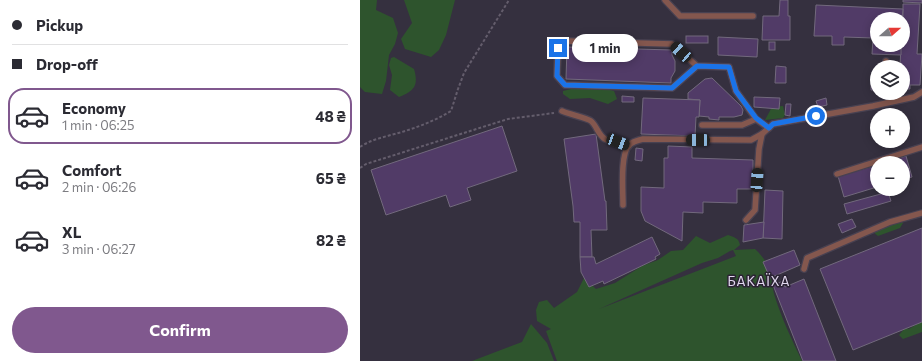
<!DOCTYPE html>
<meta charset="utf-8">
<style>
body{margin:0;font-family:Commissioner,sans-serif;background:#f7f7f7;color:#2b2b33;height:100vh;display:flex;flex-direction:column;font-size:15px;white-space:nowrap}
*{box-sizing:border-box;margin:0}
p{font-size:13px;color:#7c7c81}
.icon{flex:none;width:22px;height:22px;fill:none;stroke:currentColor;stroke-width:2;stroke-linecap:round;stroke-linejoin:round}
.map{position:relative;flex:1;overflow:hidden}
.side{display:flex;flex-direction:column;background:#fff;width:360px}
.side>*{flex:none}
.hud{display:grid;align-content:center;height:88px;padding:0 12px;background:#fff}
.needle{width:26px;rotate:69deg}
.tools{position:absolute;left:510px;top:12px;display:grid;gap:8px}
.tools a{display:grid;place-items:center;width:40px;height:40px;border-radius:50%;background:#fff;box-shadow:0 2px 10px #0003;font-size:20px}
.end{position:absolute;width:18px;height:18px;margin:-9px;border:5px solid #1a73e8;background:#fff;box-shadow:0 0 0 2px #fff}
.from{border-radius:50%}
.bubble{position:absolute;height:28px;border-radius:14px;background:#fff;box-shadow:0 2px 10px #0003;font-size:13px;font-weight:700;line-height:28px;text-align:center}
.car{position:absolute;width:12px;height:24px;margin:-12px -6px;border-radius:5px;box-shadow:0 0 3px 1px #0007;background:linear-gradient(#222 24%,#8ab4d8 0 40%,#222 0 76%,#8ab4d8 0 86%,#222 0)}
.hud b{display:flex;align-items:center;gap:14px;height:38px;font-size:15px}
.hud b+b{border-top:1px solid #e1e1e2}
.hud i{width:10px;height:10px;background:#2b2b33}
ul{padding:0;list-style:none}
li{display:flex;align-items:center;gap:12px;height:56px;margin:0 8px 6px;padding:0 4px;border:2px solid transparent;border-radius:16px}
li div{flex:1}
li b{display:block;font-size:15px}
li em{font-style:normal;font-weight:700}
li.current{border-color:#80588e}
li>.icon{width:36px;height:36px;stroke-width:1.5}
.action{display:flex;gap:8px;margin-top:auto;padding:8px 12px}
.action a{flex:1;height:46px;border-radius:24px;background:#80588e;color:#fff;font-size:16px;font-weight:700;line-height:46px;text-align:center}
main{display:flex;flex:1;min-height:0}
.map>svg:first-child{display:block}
.industrial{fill:#35303f;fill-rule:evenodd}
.green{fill:#2e542d;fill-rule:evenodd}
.building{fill:#513b67;stroke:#72697d}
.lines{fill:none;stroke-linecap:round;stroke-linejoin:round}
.service-casing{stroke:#484151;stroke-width:8}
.path{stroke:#645d6c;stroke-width:2;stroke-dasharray:3 2;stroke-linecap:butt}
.service{stroke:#84574e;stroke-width:5.5}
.route{stroke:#1a73e8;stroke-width:5}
.labels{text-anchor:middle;stroke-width:3;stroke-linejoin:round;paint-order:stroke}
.neighbourhood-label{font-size:13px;letter-spacing:1px;fill:#e2d8ef;stroke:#2b2334}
</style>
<main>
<section class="side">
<div class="hud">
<b><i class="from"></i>Pickup</b>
<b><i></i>Drop-off</b>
</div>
<ul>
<li class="current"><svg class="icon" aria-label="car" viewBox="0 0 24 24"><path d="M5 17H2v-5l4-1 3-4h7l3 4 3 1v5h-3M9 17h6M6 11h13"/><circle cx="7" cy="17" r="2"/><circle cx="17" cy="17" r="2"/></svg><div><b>Economy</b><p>1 min · 06:25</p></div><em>48 ₴</em></li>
<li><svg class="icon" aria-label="car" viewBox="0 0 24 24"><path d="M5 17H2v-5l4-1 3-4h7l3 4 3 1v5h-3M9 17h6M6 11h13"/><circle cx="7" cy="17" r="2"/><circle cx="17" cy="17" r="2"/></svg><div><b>Comfort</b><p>2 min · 06:26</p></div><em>65 ₴</em></li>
<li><svg class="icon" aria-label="car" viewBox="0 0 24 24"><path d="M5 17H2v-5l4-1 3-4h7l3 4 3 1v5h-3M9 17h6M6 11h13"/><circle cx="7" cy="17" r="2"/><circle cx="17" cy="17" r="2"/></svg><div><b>XL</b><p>3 min · 06:27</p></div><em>82 ₴</em></li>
</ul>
<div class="action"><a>Confirm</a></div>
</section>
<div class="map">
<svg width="562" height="361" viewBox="0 0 562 361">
<rect width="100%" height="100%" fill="#2b2334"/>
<path class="industrial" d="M0,0h562v361h-562zM517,19h26v26h-26zM517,67h26v26h-26zM517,115h26v26h-26zM517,163h26v26h-26z"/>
<g class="green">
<polygon points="0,0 17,0 16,10 33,18 38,33 35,44 29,55 26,81 22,94 5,92 0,87"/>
<polygon points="44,0 95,0 86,35 79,50 71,57 45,49 41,39 52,23"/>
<path d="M34,57l20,12c5,17 0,22 -15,28l-9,-7 2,-15 -3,-10 2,-7z"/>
<polygon points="239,87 254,91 257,99 248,104 230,98 210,99 203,94 203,91 215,88"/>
<polygon points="423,106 425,115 423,118 405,120 412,107"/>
<path d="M538,218l5,5 -3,5 -22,8 -5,-4c7,-11 13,-12 25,-14z"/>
<path d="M368,235c6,2 11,3 12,10l-6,5 21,-1c19,18 14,27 20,48 7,22 17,43 27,64h-245l-11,-30 5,-2 -14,-8 -1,-11 3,-8 8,-2 7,8 23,-16 7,-14 12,11 19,-6 27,-17 16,-6 13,-9 12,-1 13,-14 14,7zM373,250l3,6 -137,53 103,-46 16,-5 12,-7z"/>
<polygon points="562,321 562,332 543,339 539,335 545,328 549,329"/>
<polygon points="171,324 187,343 194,361 112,361 162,342"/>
</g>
<g class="building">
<polygon points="420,0 428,0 428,16 430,16 430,40 402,40 403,16 419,16"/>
<polygon points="543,0 562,0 562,3 543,2"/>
<polygon points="543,4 560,4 557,54 562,54 560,85 550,85 550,89 543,89 543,67 540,67 541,45 543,45"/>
<polygon points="456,5 543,9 542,19 517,19 517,45 541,45 541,55 512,54 513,38 484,37 484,45 472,45 472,36 454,36"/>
<rect x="326" y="36" width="22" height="7"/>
<polygon points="358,37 398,39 397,57 358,55"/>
<rect x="409" y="42" width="6" height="8"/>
<polygon points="207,47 312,50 312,55 315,61 315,71 311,78 311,83 206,79"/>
<polygon points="416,66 426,67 426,83 415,83"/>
<polygon points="511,77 517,78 517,90 511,90"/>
<polygon points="352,78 381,106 383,110 382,115 374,117 359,117 359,120 349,119 349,117 339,116 340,100 328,99 328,93 345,79"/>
<polygon points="262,96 274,97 274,102 262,102"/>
<polygon points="394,97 420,98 419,109 394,107"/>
<polygon points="283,98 340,100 339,117 336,117 335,136 281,134"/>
<polygon points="466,98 467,105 458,107 456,101"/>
<polygon points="426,104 431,104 430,116 425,115"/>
<polygon points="142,126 157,171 107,188 111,200 90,207 86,195 26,215 11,170"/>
<polygon points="236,134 245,201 246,201 247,230 231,230 232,257 220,257 220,222 214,222 213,206 204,139"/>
<polygon points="308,146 332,147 332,158 393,160 393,189 377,189 377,203 343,202 343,213 323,212 322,241 285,221 281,211 281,187 304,188 304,158 308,158"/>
<polygon points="276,148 283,149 282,161 275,160"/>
<polygon points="546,156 552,177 543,179 543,163 522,163"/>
<polygon points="517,165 517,187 484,197 478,176"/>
<polygon points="405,190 423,191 422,239 403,238"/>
<polygon points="528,192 531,201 487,214 484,204"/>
<polygon points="492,219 496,227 482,233 478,224"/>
<polygon points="404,222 403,238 383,242 384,225"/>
<polygon points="562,228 562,322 493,350 460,269"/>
<polygon points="292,237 300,254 295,257 296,259 244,284 243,281 229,287 221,272 220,257 234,257 236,264"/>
<polygon points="434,250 440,265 410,278 403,262"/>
<polygon points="444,279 476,361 443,361 413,285 423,281 425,287"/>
</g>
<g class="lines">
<g class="service-casing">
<g id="service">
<polyline points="305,0 320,16 393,16"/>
<polyline points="337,66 312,44 207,41 198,48 197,76 205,85 312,88 337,66 369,67 376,91 396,119"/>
<polyline points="526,67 526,61"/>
<polyline points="532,93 535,101"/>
<path d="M202,111c6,3 26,7 29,10 6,5 7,14 14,18 6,3 17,4 24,7"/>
<polyline points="342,125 382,125 396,119 409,128"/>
<polyline points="477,174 562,147"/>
<path d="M263,205c0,-14 -3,-50 6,-60 3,-3 10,-5 14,-6l108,1 11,-6 11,-10 100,-18 41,-9 8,-5"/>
<polyline points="386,220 395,210 399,149 402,134"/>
<polyline points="444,269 447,258 530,222 562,213"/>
</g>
</g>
<g class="path">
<path d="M0,147c13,-9 30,-11 45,-16 16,-5 31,-11 46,-20l7,-22 6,-16 45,-73"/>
<polyline points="0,168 6,164 148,119 194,113"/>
</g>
<use href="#service" class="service"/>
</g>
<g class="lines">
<polyline class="route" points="198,48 197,76 205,85 312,88 337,66 369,67 376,91 396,118 409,128 413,124 456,116"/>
</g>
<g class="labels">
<g class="neighbourhood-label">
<text x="399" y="286">БАКАЇХА</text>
</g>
</g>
</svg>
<div class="tools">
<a><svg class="needle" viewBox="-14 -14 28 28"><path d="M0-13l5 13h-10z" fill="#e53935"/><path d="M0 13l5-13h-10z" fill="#7c7c81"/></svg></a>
<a><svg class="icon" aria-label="layers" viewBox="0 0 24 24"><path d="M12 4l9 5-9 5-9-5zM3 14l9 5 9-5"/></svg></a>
<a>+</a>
<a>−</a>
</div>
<i class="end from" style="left:456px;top:116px"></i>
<i class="end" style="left:198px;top:48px"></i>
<div class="bubble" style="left:212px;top:34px;width:66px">1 min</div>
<i class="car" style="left:321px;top:52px;rotate:312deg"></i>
<i class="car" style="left:338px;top:140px;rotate:271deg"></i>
<i class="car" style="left:258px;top:142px;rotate:111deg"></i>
<i class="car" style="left:397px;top:180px;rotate:4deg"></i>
</div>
</main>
